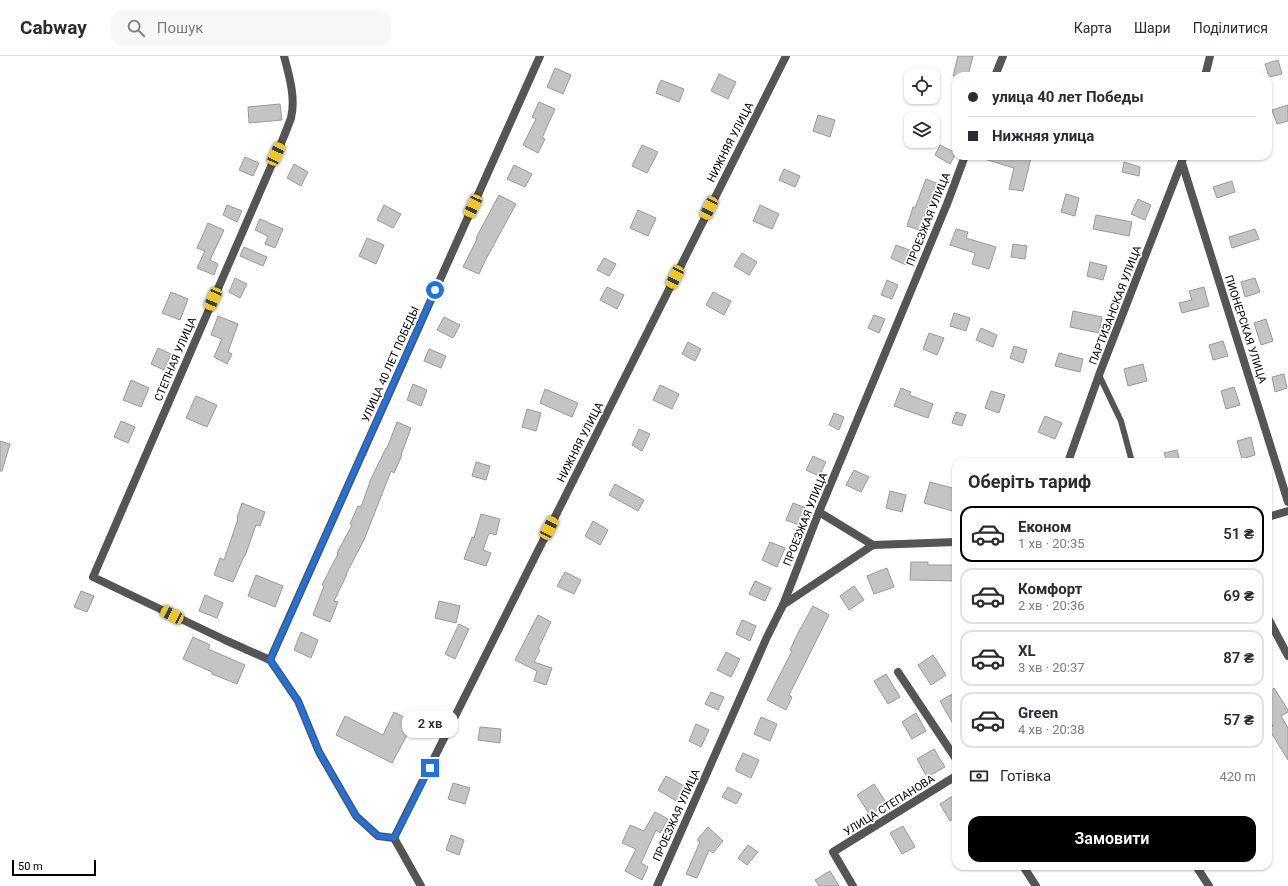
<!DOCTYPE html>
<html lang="uk">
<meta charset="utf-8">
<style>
body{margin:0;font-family:Roboto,sans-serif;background:#f7f7f7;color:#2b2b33;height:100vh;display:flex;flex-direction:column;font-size:15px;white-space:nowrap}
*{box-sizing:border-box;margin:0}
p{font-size:13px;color:#7c7c81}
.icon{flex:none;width:22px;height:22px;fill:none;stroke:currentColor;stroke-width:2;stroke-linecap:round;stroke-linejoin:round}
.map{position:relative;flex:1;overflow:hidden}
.side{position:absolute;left:952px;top:402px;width:320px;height:412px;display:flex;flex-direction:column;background:#fff;border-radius:12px;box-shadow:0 1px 3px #0004}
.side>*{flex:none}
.hud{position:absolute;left:952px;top:16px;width:320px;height:88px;border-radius:12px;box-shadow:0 1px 3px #0004;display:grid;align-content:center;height:88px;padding:0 16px;background:#fff}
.controls{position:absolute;left:904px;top:12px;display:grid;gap:8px}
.controls a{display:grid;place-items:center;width:36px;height:36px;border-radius:8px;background:#fff;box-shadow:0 1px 3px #0004;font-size:20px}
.scale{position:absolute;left:12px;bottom:10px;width:84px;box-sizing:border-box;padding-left:4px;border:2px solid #000;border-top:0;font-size:11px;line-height:14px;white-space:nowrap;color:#000;-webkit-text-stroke:3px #fff;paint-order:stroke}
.end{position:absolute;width:18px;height:18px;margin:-9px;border:5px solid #1a73e8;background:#fff;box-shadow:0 0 0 2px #fff}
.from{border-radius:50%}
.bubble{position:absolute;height:28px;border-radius:12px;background:#fff;box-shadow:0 1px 3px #0004;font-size:13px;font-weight:600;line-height:28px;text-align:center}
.car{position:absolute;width:12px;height:24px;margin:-12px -6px;border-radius:5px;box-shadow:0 0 3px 1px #0007;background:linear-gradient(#f5c518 24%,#345 0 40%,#f5c518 0 76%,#345 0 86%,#f5c518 0)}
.hud b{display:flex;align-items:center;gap:14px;height:38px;font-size:15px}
.hud b+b{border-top:1px solid #e1e1e2}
.hud i{width:10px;height:10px;background:#2b2b33}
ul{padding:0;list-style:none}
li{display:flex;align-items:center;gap:12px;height:56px;margin:0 8px 6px;padding:0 8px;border:2px solid #e1e1e2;border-radius:12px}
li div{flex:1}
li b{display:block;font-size:15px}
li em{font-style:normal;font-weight:600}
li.active{border-color:#000}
li>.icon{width:36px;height:36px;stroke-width:1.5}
h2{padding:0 16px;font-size:18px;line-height:48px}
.pay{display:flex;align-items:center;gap:10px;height:44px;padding:0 16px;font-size:15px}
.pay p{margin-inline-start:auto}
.cta{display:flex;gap:8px;margin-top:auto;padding:8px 16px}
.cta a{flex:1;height:46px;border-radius:12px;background:#000;color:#fff;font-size:16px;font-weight:600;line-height:46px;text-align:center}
header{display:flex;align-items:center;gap:24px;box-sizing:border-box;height:56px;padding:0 20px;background:#fff;border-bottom:1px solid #e1e1e2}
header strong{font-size:19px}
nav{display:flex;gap:22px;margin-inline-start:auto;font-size:14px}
.search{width:280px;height:36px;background:#f7f7f7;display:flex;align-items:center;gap:10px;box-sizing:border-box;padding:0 14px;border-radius:12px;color:#7c7c81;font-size:15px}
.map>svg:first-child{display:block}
.building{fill:#c4c4c4;stroke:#999}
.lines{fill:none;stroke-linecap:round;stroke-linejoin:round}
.lane{stroke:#555;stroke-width:6}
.street{stroke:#555;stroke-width:8}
.route{stroke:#1a73e8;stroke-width:5}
.labels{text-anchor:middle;stroke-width:3.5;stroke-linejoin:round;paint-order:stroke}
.street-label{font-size:11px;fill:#000;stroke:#fff}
</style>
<header>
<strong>Cabway</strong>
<div class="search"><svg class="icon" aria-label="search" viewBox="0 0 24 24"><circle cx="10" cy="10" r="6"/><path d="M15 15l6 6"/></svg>Пошук</div>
<nav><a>Карта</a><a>Шари</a><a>Поділитися</a></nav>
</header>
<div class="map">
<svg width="1288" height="830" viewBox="0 0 1288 830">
<rect width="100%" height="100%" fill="#fff"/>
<g class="building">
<polygon points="958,0 973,0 968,20 953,20"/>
<polygon points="1278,4 1282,18 1269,21 1265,8"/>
<polygon points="555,12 571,19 563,38 547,31"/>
<polygon points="719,18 736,26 728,43 711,35"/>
<polygon points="661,24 684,33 679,46 656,37"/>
<polygon points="539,46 555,53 542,82 545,83 538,97 523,89 536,63 532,61"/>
<polygon points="280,48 282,64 249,67 248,51"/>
<polygon points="1288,49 1288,65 1277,68 1272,54"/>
<polygon points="818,59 835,64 830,81 813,75"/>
<polygon points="642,89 658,96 647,117 632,110"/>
<polygon points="940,89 956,97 950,108 935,99"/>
<polygon points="981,100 1022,100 1031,102 1023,135 1009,133 1014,112 981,102"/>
<polygon points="245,101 259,107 253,120 239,114"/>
<polygon points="1124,106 1140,111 1139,120 1122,116"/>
<polygon points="294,108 308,116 301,130 287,122"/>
<polygon points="514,109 532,118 525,131 507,123"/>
<polygon points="784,113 800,120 795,131 779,124"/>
<polygon points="926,123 941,129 936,143 931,141 920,174 907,170 913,151 915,152"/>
<polygon points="1232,125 1235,136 1217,142 1213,131"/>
<polygon points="1066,138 1079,142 1075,160 1061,156"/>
<polygon points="499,139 516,148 485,205 479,218 463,211 477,183 476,182"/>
<polygon points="1138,143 1151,149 1145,164 1131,158"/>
<polygon points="227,149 242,155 237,166 223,159"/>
<polygon points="384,149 401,158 393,172 377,164"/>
<polygon points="760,149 779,158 772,173 753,165"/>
<polygon points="638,154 656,162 648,180 630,172"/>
<polygon points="1096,159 1132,166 1129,180 1093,173"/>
<polygon points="260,163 283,173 275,192 265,188 268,180 255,174"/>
<polygon points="208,167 224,174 210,204 218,208 214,219 197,212 205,195 197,192"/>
<polygon points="956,173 968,176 966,182 996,191 989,213 972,208 975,197 950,189"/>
<polygon points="1255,173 1259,183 1232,192 1229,181"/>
<polygon points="367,182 384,189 376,208 359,200"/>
<polygon points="1013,188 1027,190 1025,203 1011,201"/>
<polygon points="896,189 912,195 906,209 891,202"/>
<polygon points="244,191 267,201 263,210 240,200"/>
<polygon points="742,197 757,206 749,219 734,210"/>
<polygon points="604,202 616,208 609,220 597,214"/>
<polygon points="1090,206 1107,210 1103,224 1087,220"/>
<polygon points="235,222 247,228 240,242 229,236"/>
<polygon points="1255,222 1260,236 1245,241 1241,226"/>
<polygon points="887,224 898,229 892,243 881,239"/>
<polygon points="607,231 624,239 617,253 600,244"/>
<polygon points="1204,231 1209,250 1182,257 1179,247 1192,244 1189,235"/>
<polygon points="171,236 188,243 180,264 162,257"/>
<polygon points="713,236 731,245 724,259 706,249"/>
<polygon points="1073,255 1102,261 1099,277 1070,271"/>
<polygon points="954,257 970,262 966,275 950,270"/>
<polygon points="874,259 885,263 879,277 868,272"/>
<polygon points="218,260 238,268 228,296 232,298 227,308 214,301 222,283 211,279"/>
<polygon points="444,261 460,269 453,282 437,274"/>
<polygon points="1266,263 1273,285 1261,289 1254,267"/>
<polygon points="981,272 997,279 993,291 976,284"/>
<polygon points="929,277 944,282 937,299 923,293"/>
<polygon points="1223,285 1228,300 1213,304 1209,289"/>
<polygon points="688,286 701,293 695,305 682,298"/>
<polygon points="1014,290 1027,294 1023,307 1010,302"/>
<polygon points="158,292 171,298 164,314 151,308"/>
<polygon points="429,293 446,300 441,312 424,305"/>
<polygon points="1059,297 1083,303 1080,316 1055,310"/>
<polygon points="1143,308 1147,325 1128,330 1124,313"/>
<polygon points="1284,318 1287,332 1275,336 1272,321"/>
<polygon points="131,324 149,332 141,351 123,344"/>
<polygon points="413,328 427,334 421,350 407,344"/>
<polygon points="660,329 679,338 672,353 653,344"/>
<polygon points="1234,331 1240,349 1226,353 1221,335"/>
<polygon points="901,332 911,336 909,339 933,348 928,362 894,350"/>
<polygon points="545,333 578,347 572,361 540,347"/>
<polygon points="991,335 1005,339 999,357 985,352"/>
<polygon points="196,340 217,349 207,371 186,362"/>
<polygon points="527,353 541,357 536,375 522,371"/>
<polygon points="956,356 966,359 962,370 952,367"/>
<polygon points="834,357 844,361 839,374 829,369"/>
<polygon points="1045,360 1062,367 1055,383 1038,376"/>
<polygon points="121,365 135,371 128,387 114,381"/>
<polygon points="397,366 411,372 401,399 402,399 394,417 391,415 364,484 346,518 347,518 334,545 338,546 330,566 313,559 324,530 322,529 338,498 337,497 352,469 350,468 358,450 361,451 371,423 386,392 387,392"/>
<polygon points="639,373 650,378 642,395 632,389"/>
<polygon points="1251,381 1255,399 1242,403 1237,385"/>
<polygon points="0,385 10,388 2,415 0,415"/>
<polygon points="1177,394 1180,406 1167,406 1164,397"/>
<polygon points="813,400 826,406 819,420 806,414"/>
<polygon points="476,406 490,410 486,424 472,420"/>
<polygon points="854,414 869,421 861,436 846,429"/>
<polygon points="930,426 956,433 956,456 924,447"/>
<polygon points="615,428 644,444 638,455 609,439"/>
<polygon points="890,435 906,439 902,456 886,452"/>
<polygon points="242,447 265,456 260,470 256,469 245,500 244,500 233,526 214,519 220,502 224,504 238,463 237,462"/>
<polygon points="793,447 806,452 799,469 786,464"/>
<polygon points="481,458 500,463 496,479 489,477 483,494 491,497 486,510 464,503 472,481 474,482"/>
<polygon points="593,465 608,474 600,489 585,480"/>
<polygon points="770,486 785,492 777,511 762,504"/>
<polygon points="911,506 928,506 928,509 956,509 956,525 910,524"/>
<polygon points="887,512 894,531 874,538 867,520"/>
<polygon points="565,516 581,524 574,538 557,530"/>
<polygon points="256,519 283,530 275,551 248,540"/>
<polygon points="755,525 771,532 765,545 749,538"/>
<polygon points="854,530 864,544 849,554 840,540"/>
<polygon points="81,535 94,540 87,556 74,551"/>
<polygon points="205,539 223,547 217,562 199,555"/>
<polygon points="439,545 460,550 456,567 435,562"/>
<polygon points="813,550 829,559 789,639 792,641 786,654 767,644 792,595 790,594 798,577"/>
<polygon points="538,559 551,566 538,593 540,594 534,606 552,612 546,629 534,625 537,615 515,604"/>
<polygon points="742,564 756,570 750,585 736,578"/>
<polygon points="459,568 469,573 455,603 445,598"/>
<polygon points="301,576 318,584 311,602 294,594"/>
<polygon points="193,581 210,589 208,593 245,609 237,628 212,618 212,616 183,603"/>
<polygon points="726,596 740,603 731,621 717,614"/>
<polygon points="933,599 946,619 931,629 918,609"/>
<polygon points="886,618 900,641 888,648 874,625"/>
<polygon points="1274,632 1288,654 1288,656 1281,660 1288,672 1288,704 1269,673 1273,670 1268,662 1268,637"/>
<polygon points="711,636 724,641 718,654 705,648"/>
<polygon points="956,636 956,673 940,645"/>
<polygon points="394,656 414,666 392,707 336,679 345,660 383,679"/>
<polygon points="916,657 926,675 912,683 902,666"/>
<polygon points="761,661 777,668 770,685 754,678"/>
<polygon points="696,668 709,674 701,691 689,685"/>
<polygon points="480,671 501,673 500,687 478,684"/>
<polygon points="934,693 945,711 927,721 917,703"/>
<polygon points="743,697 759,704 751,722 736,715 736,712"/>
<polygon points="666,720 686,731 678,746 658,734"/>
<polygon points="453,727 470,732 465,748 448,743"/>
<polygon points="874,728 887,748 870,759 857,739"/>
<polygon points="728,731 742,738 736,748 722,741"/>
<polygon points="956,738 956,761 950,765 940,748"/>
<polygon points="655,756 668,763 660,777 656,774 641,807 648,811 642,824 625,815 636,793 622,787 630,769 644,775"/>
<polygon points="903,770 915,791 902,798 890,777"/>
<polygon points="708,771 723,785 713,797 709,794 697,822 686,818 700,786 697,784"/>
<polygon points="451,779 464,784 459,799 446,794"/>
<polygon points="748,789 758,796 747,809 738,802"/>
<polygon points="830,815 839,830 819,830 815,824"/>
</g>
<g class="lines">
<polyline class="lane" points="1099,319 1121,365 1132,406"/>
<g class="street">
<path d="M284,0c5,19 12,42 7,62 -3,8 -6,16 -9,23l-189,436 132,63 45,20 28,41 21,51 37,64 22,20 16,2 27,48"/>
<polyline points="995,20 1003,0"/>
<polyline points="1205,20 1210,0"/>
<polyline points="1182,107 1288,446"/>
<polyline points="1068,406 1099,319 1184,100"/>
<polyline points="819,456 873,489"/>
<polyline points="1268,461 1288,455"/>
<polyline points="783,549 873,489 956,486"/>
<polyline points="1268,562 1288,600"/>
<polyline points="270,604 540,0"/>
<polyline points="898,616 956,703"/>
<polyline points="394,782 786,0"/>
<polyline points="1023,810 1036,830"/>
<polyline points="1196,810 1209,830"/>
<polyline points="657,830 767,581 783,549 819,456 947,148 965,100"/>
<polyline points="853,830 833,796 956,720"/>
</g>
</g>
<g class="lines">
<polyline class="route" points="430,712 394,782 378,780 356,760 319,696 298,645 270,604 435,234"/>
</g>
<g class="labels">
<g class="street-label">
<text transform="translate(730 86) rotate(-63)" y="4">НИЖНЯЯ УЛИЦА</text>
<text transform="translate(928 163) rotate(-68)" y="4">ПРОЕЗЖАЯ УЛИЦА</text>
<text transform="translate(1115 249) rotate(-69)" y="4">ПАРТИЗАНСКАЯ УЛИЦА</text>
<text transform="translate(1246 273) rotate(72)" y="4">ПИОНЕРСКАЯ УЛИЦА</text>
<text transform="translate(175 303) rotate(-67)" y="4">СТЕПНАЯ УЛИЦА</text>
<text transform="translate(390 308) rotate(-66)" y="4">УЛИЦА 40 ЛЕТ ПОБЕДЫ</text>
<text transform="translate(580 386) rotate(-63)" y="4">НИЖНЯЯ УЛИЦА</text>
<text transform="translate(805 463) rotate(-68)" y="4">ПРОЕЗЖАЯ УЛИЦА</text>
<text transform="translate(889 749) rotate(-32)" y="4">УЛИЦА СТЕПАНОВА</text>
<text transform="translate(676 759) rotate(-66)" y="4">ПРОЕЗЖАЯ УЛИЦА</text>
</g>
</g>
</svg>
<div class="controls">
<a><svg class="icon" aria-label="locate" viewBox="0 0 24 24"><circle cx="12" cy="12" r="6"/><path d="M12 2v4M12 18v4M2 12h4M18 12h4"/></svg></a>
<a><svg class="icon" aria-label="layers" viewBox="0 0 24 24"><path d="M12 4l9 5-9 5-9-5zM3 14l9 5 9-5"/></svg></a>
</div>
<div class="scale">50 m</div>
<i class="end from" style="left:435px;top:234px"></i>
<i class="end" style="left:430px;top:712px"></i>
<div class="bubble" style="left:402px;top:654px;width:56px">2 хв</div>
<i class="car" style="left:276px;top:98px;rotate:25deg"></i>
<i class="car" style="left:473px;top:150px;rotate:205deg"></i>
<i class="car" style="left:709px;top:152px;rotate:206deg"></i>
<i class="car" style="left:675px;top:221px;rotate:206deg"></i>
<i class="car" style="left:213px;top:243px;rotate:204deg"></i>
<i class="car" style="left:549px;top:472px;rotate:27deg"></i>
<i class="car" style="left:172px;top:559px;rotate:296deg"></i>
<div class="hud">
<b><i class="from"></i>улица 40 лет Победы</b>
<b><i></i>Нижняя улица</b>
</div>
<section class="side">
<h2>Оберіть тариф</h2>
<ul>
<li class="active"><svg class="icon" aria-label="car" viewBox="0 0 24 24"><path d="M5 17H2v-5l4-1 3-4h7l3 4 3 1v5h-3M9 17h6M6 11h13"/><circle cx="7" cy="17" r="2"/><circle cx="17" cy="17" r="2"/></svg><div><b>Економ</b><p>1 хв · 20:35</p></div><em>51 ₴</em></li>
<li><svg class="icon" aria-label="car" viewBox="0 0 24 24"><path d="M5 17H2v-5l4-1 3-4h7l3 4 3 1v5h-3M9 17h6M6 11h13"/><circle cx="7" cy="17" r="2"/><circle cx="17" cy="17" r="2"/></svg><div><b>Комфорт</b><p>2 хв · 20:36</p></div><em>69 ₴</em></li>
<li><svg class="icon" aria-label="car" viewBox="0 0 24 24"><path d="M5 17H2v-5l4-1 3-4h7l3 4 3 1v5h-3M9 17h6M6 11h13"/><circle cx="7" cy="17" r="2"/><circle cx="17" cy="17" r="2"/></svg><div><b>XL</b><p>3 хв · 20:37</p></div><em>87 ₴</em></li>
<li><svg class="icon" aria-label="car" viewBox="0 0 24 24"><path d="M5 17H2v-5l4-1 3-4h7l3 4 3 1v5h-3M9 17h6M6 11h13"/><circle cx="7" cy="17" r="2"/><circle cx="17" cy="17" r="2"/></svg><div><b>Green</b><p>4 хв · 20:38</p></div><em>57 ₴</em></li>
</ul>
<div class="pay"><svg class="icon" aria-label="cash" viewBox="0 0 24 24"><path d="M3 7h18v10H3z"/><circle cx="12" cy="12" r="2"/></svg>Готівка<p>420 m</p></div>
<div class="cta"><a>Замовити</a></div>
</section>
</div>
